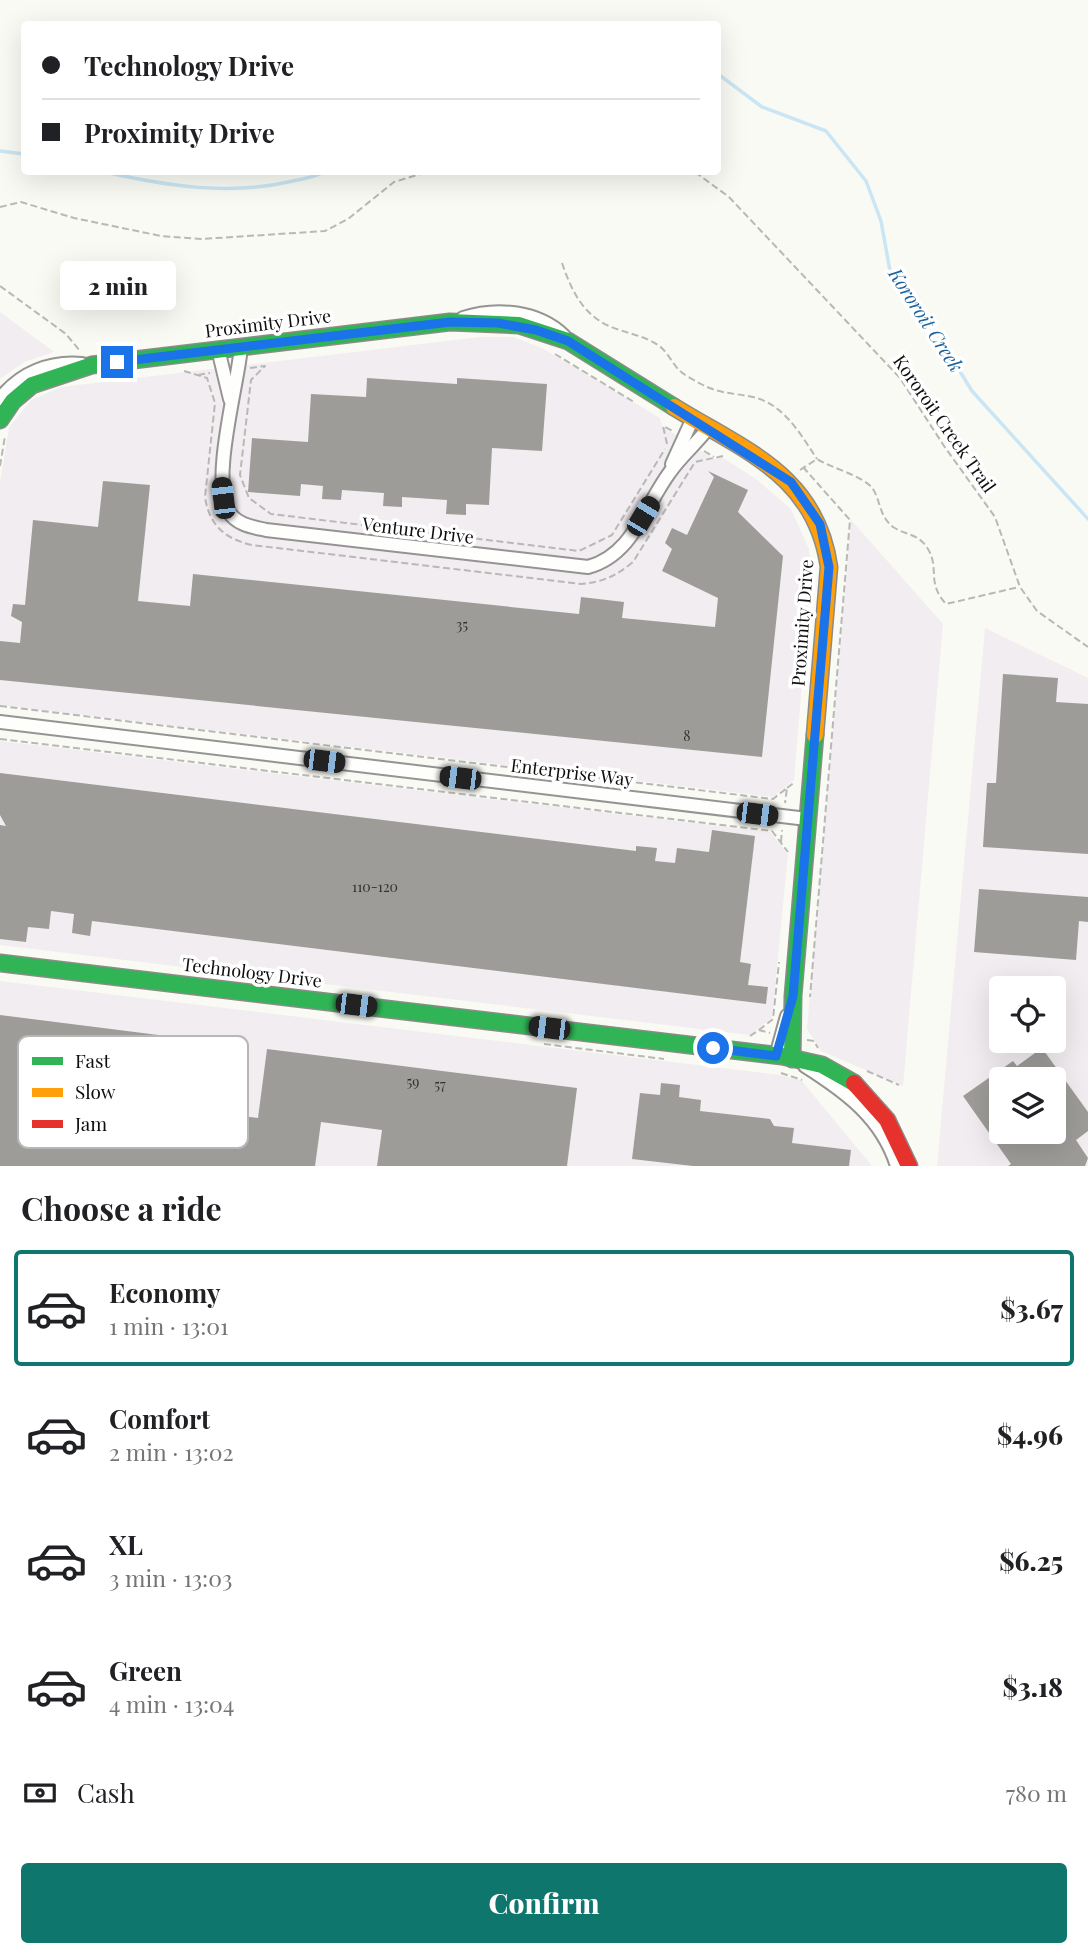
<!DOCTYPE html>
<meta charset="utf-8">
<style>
body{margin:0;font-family:"Playfair Display",serif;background:#f2f2f2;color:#202124;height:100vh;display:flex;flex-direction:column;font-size:26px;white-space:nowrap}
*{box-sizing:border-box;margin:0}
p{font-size:23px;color:#757577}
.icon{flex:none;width:38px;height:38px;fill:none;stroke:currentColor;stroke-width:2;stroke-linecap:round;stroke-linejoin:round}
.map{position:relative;height:1166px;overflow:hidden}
.side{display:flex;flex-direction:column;background:#fff;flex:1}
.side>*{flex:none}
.guide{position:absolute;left:21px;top:21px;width:700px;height:154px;border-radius:7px;box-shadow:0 7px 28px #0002;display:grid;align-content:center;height:154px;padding:0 21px;background:#fff}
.tools{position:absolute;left:989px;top:976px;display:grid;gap:14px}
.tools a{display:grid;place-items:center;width:77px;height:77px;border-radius:7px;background:#fff;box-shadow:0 7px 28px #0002;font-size:35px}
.end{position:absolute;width:32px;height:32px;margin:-16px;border:9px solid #1a73e8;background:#fff;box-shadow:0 0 0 4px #fff}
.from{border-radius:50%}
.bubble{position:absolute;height:49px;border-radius:7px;background:#fff;box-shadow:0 7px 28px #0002;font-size:23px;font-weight:800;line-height:49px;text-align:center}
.car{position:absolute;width:21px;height:42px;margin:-21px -10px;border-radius:9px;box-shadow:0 0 5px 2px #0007;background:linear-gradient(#222 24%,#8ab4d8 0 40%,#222 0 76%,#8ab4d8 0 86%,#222 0)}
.guide b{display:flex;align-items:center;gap:24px;height:66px;font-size:26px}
.guide b+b{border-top:2px solid #e0e0e0}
.guide i{width:18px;height:18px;background:#202124}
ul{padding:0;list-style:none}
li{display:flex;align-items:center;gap:21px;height:116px;margin:0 14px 10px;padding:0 7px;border:4px solid transparent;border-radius:7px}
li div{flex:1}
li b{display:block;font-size:26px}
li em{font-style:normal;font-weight:800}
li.selected{border-color:#0f766e}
li>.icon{width:63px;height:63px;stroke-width:1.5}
h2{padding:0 21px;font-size:32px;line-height:84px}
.pay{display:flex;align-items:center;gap:18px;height:77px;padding:0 21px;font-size:26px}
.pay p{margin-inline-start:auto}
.cta{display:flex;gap:14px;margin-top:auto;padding:14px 21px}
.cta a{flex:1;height:80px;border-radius:7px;background:#0f766e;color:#fff;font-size:28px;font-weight:800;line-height:80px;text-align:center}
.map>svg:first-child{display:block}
.industrial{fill:#f2edf0;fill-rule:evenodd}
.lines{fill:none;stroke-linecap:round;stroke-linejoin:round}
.stream{stroke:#cae5f4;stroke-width:3.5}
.building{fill:#9e9c99;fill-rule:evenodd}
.street-casing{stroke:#949492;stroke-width:16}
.fast-casing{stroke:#8b8b88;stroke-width:19}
.slow-casing{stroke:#8b8b88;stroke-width:19}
.jam-casing{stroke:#8b8b88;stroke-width:19}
.path{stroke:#b8b8b7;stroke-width:2;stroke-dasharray:7 3.5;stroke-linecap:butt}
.street{stroke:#fefefd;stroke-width:12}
.fast{stroke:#30b455;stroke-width:16}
.slow{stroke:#ff9f0a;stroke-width:16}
.jam{stroke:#e5322d;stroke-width:16}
.route{stroke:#1a73e8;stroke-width:9}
.labels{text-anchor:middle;stroke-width:7;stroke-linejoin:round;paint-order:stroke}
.number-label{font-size:14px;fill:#323231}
.street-label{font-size:18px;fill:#0e0e0e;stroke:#fff}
.water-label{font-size:19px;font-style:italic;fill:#1b619c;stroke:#fff}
.key{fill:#fff;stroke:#b7b7b7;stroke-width:2}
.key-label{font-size:19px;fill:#0e0e0e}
</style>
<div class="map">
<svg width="1088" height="1166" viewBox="0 0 1088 1166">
<rect width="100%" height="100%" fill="#fafaf4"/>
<g class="industrial">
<polygon points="0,312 54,352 24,362 0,379"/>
<polygon points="480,337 513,337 542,348 660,418 662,426 714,459 722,457 756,479 791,509 809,549 811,573 794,780 773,797 0,705 0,483 9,427 31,400 61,387"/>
<polygon points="851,520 943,624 903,1086 821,1051 807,1029"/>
<path d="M985,628l103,50v488h-151zM1001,989h53v52h-53zM1001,1080h53v52h-53z"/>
<polygon points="0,741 770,832 788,854 772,1018 750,1035 0,945"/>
<polygon points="0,981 781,1075 802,1081 872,1166 0,1166"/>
</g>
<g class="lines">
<g class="stream">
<polyline points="718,74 762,107 826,131 866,181 881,221 890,271 913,295 972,391 1088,519"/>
<polyline points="0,151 24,154"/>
<path d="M105,172c62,14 125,24 188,9 11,-2 22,-4 31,-9"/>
</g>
</g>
<g class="building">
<polygon points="367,378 457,384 457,378 547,384 542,451 492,448 489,505 466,504 466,515 446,514 447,500 402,497 402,507 383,506 384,493 342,490 341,500 322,499 323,486 301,484 300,496 248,492 252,438 308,442 311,394 366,397"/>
<polygon points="708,471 748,490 738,512 783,556 762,757 0,680 0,641 20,643 22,622 11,616 13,604 25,605 33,520 98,527 103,481 150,485 138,601 190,606 193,574 579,614 581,597 624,602 622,618 715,627 718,598 662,571 672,549 665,543 672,528 687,535 714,477"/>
<polygon points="1003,674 1058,678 1056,702 1088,704 1088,854 983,847 987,783 996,783"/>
<polygon points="0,773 636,851 636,846 657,848 655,861 675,863 677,848 709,852 712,830 755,836 740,962 751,964 748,985 768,987 766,1004 92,921 90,936 72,933 74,914 51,911 49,929 28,927 26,942 0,939 0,825 6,826 0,815"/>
<polygon points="979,889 1088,897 1088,922 1079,921 1076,960 974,952"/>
<polygon points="0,1015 206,1041 197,1107 189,1106 189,1109 258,1118 267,1049 577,1088 567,1166 377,1166 382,1130 321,1122 315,1166 0,1166"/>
<path d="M1042,1048l46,64v19l-12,9 12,18 -3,8h-77l3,-2 -48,-68 50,-35 4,5zM1001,1080h53v52h-53z"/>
<polygon points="661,1083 680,1085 679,1097 701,1100 700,1111 770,1119 774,1126 794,1128 792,1143 851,1150 849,1166 693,1166 632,1159 640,1093 660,1095"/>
</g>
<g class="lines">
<g class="street-casing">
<g id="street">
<path d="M463,318c34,-11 75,-7 101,18"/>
<path d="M241,347c-3,37 -31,134 -12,165 8,13 24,15 37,18l322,37c45,-12 56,-60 82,-95 11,-16 27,-29 39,-45"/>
<polyline points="218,349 230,399"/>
<path d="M0,399c20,-26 50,-38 82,-35"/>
<polyline points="672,464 693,418"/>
<polyline points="0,722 807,819"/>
<polyline points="776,1056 787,1016"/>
<path d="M805,1066c41,26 77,52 92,100"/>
</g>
</g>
<g class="fast-casing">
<g id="fast">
<polyline points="0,420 13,401 32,385 92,365 450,322 519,325 568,341 674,407"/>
<polyline points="0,963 782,1056 822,1065 854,1083"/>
<polyline points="792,1059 793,996 815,735"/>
</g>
</g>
<g class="slow-casing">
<path id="slow" d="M674,407c71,44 142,68 155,160l-14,168"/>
</g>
<g class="jam-casing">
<polyline id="jam" points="854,1083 887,1120 909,1166"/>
</g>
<g class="path">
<polyline points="695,172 729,197 900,378 944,446 995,517 1020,587 1037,611 1088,647"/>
<polyline points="0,207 21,202 74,218 161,236 202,239 325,231 348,219 394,182 427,172"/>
<path d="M562,263c9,26 20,51 47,63 16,7 34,9 49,19 9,6 14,18 21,25 6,6 15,10 22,14 18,10 34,9 52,13 31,7 48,38 64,62"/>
<polyline points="0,286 66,334 80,351"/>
<polyline points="555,354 634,402"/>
<polyline points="250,368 265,366 251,380 240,475 249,498 271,514 579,551 612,535 665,449"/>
<path d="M184,371l23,7 8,25 -10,94c4,28 20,42 47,48l329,39c22,-2 35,-8 52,-22l62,-100 28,-6"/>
<polyline points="198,375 210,373"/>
<polyline points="667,444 663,426 673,431"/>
<polyline points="704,451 714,457"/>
<polyline points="0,466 5,436"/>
<polyline points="803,467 850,520 810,997"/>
<path d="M800,470l17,-11c14,9 47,17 56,30 8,13 6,27 20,38 14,9 25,6 35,22 12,20 -2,33 18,55l73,-17"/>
<polyline points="0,706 773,799 787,788 785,803"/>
<polyline points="0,739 772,831 788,852"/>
<polyline points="787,788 795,782"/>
<polyline points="781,842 782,830"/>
<polyline points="759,1030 773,1019 779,962"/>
<polyline points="750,1036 759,1030 770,1033"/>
<polyline points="807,1040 814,1041 818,1048"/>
<polyline points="544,1044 664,1059"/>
<polyline points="867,1071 899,1085"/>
<polyline points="781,1073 802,1080"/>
</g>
<use href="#street" class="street"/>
<use href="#fast" class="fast"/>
<use href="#slow" class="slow"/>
<use href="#jam" class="jam"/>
</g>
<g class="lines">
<polyline class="route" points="117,362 450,322 498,323 536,330 568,341 791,482 820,524 829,567 793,996 776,1056 713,1048"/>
</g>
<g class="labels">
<g class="number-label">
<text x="462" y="630">35</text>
<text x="687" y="741">8</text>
<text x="375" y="892">110-120</text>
<text x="413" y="1087">59</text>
<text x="440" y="1090">57</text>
</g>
<g class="street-label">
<text transform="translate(268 324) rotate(-7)" y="6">Proximity Drive</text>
<text transform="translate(944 424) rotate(55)" y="6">Kororoit Creek Trail</text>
<text transform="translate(418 531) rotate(7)" y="6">Venture Drive</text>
<text transform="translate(803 623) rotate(-86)" y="6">Proximity Drive</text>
<text transform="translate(572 773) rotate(7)" y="6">Enterprise Way</text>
<text transform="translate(252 973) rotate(7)" y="6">Technology Drive</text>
</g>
<g class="water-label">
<text transform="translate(926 320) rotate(57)" y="7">Kororoit Creek</text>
</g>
</g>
<rect x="18" y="1036" width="230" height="112" rx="10" class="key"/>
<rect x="32" y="1057" width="31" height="8" fill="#30b455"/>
<rect x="32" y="1088" width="31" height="9" fill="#ff9f0a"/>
<rect x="32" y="1120" width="31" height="8" fill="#e5322d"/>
<g class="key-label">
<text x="75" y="1068">Fast</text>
<text x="75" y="1099">Slow</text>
<text x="75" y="1131">Jam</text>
</g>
</svg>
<div class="tools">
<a><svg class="icon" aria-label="locate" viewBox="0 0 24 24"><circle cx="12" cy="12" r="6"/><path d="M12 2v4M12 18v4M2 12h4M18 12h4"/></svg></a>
<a><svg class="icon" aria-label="layers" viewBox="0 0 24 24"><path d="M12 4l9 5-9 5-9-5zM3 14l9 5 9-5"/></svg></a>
</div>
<i class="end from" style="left:713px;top:1048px"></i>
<i class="end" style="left:117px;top:362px"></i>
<div class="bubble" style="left:60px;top:261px;width:116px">2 min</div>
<i class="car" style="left:223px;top:498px;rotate:353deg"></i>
<i class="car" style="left:643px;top:516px;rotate:31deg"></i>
<i class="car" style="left:324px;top:761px;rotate:97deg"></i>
<i class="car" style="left:460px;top:778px;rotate:277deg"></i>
<i class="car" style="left:757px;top:814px;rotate:97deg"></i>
<i class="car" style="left:356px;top:1005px;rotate:97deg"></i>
<i class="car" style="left:549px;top:1028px;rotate:277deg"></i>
<div class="guide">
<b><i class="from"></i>Technology Drive</b>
<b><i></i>Proximity Drive</b>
</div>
</div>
<section class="side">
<h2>Choose a ride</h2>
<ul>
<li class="selected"><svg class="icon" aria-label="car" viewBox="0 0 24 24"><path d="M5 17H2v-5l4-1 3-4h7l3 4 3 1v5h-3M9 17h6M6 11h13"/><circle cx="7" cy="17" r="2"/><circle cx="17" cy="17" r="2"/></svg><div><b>Economy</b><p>1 min · 13:01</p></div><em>$3.67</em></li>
<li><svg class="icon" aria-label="car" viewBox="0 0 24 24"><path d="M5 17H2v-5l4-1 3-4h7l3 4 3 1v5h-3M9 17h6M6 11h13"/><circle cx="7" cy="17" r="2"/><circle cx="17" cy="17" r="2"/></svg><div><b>Comfort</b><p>2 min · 13:02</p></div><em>$4.96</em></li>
<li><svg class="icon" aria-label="car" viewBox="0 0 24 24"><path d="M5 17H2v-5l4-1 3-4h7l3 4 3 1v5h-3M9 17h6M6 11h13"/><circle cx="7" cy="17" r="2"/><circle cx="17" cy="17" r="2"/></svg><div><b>XL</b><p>3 min · 13:03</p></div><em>$6.25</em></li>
<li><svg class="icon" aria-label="car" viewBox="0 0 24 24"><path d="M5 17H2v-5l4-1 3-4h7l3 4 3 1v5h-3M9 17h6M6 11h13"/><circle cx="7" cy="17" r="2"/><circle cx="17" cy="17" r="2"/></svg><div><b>Green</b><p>4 min · 13:04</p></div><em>$3.18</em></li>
</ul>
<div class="pay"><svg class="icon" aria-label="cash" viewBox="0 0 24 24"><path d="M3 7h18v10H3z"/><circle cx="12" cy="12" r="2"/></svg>Cash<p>780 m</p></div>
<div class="cta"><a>Confirm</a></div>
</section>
